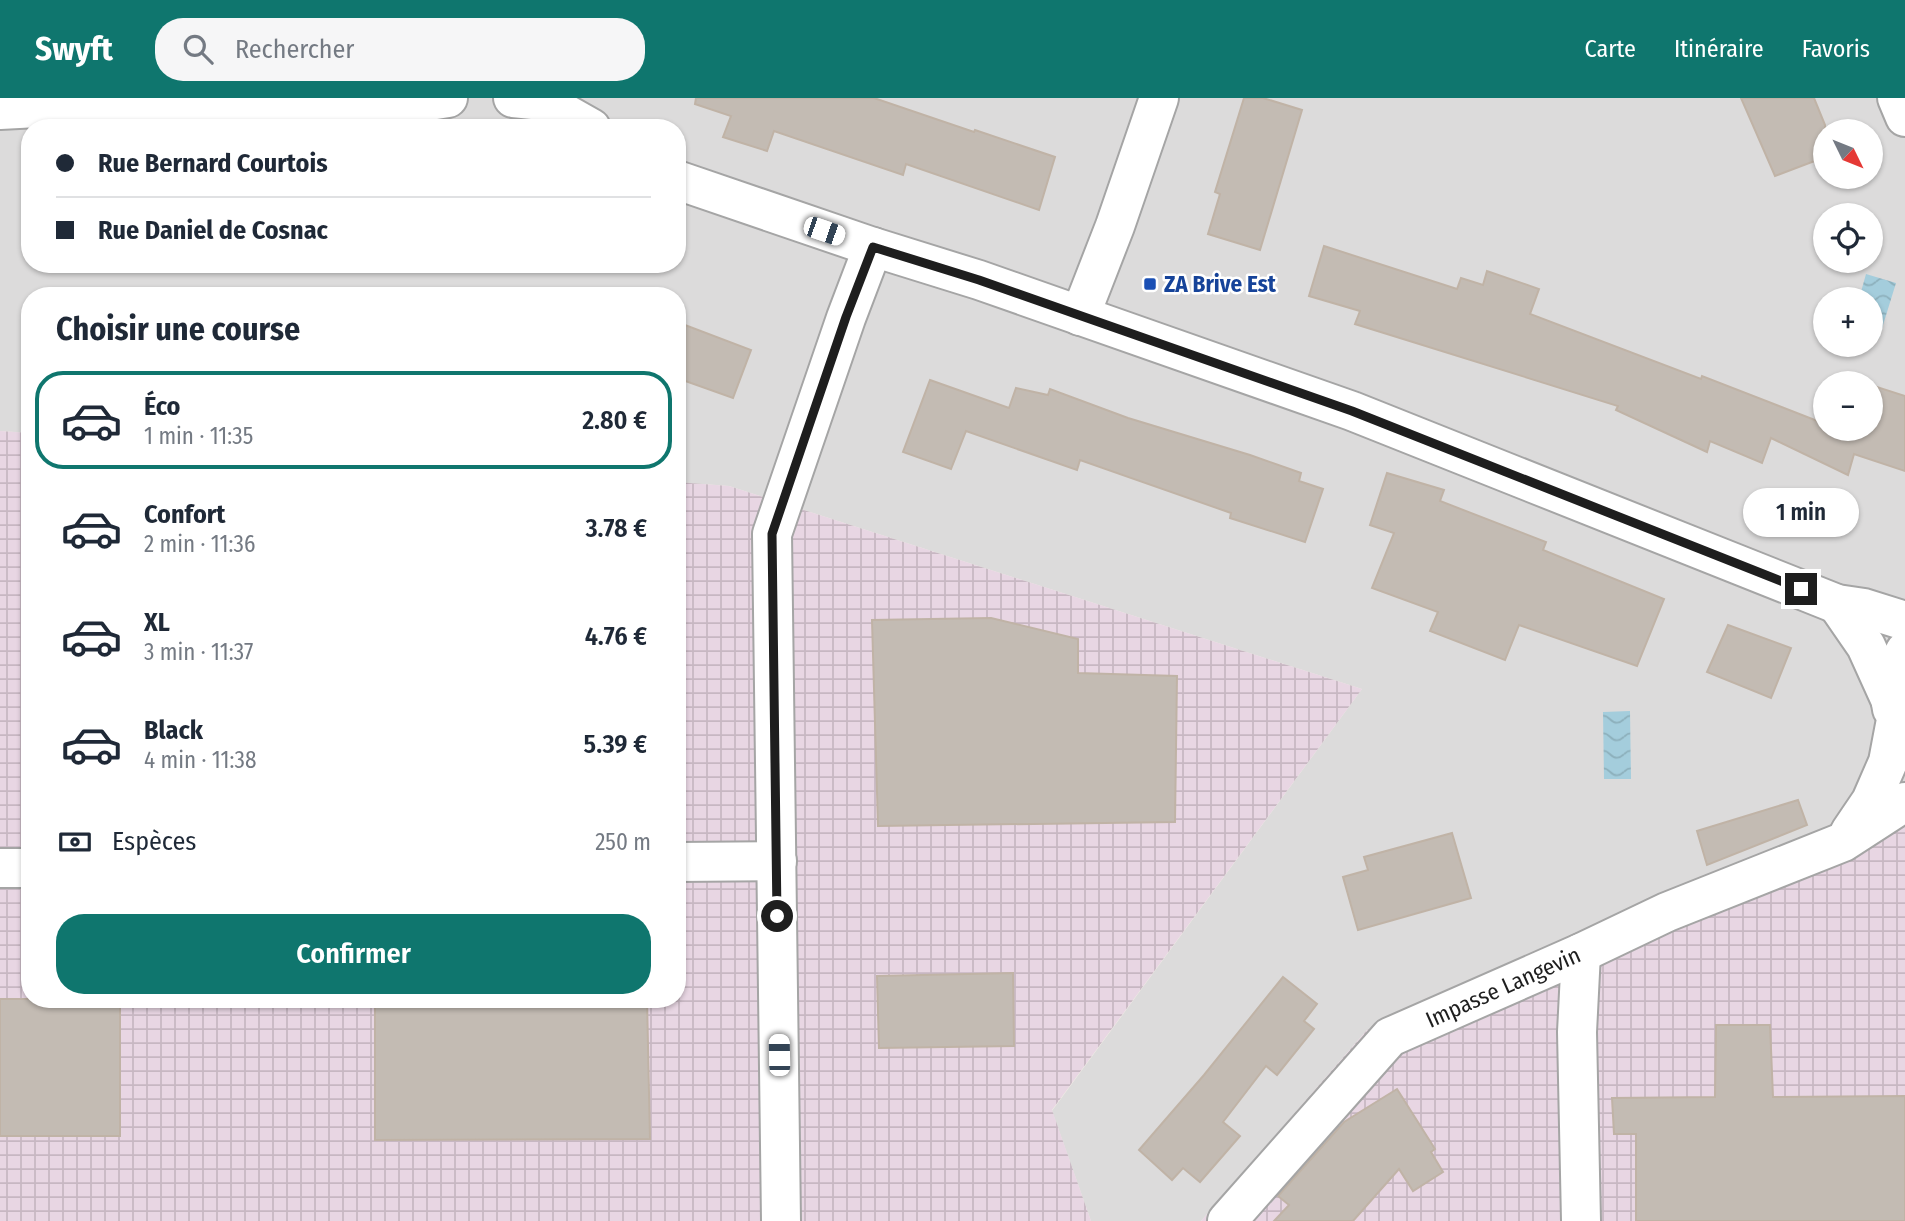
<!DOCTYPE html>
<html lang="fr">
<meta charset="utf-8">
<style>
body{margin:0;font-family:"Fira Sans Condensed",sans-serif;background:#f6f6f7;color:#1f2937;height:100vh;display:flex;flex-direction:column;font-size:26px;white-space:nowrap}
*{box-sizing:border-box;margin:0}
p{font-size:23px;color:#747a83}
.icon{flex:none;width:38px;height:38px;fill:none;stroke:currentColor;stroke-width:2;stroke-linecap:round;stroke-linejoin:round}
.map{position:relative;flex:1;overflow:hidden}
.panel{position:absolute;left:21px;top:189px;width:665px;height:721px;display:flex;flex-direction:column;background:#fff;border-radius:28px;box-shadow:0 2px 5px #0004}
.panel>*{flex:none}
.top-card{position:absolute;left:21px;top:21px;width:665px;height:154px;border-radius:28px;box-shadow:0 2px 5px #0004;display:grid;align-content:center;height:154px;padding:0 35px;background:#fff}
.needle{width:46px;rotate:133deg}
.controls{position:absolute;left:1813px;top:21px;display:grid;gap:14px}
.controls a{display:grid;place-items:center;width:70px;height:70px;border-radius:50%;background:#fff;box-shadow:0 2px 5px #0004;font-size:35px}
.end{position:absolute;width:32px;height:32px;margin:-16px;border:9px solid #1e1e1e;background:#fff;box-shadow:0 0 0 4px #fff}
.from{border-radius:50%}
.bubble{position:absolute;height:49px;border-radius:24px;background:#fff;box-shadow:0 2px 5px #0004;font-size:23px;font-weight:600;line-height:49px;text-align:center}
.car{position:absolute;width:21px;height:42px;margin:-21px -10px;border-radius:9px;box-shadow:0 0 5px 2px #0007;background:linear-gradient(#fff 24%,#345 0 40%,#fff 0 76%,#345 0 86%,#fff 0)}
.top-card b{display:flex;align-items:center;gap:24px;height:66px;font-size:26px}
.top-card b+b{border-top:2px solid #e0e1e3}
.top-card i{width:18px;height:18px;background:#1f2937}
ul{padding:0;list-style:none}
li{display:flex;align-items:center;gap:21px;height:98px;margin:0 14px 10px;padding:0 21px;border:4px solid transparent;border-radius:28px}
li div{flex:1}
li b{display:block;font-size:26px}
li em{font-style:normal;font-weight:600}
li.selected{border-color:#0f766e}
li>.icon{width:63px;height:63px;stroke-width:1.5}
h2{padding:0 35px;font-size:32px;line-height:84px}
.pay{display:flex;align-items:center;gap:18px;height:77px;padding:0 35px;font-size:26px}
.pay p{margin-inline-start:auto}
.action{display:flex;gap:14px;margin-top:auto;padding:14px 35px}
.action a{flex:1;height:80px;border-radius:28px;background:#0f766e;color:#fff;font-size:28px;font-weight:600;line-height:80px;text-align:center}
header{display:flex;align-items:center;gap:42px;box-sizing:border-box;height:98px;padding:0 35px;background:#0f766e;color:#fff}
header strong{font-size:33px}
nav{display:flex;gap:38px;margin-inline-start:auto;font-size:24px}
.search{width:490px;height:63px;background:#f6f6f7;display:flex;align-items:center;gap:18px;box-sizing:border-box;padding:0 24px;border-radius:28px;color:#747a83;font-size:26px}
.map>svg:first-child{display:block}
.residential{fill:#dcdbdb;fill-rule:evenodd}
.industrial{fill:url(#industrial-grid)}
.water{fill:url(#water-waves)}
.building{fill:#c3bbb3;stroke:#c0b3a6;stroke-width:2}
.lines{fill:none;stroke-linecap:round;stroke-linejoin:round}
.minor-casing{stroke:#a5a5a5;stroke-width:42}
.minor{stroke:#fff;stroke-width:38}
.route{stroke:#1e1e1e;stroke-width:9}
.transit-dot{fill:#1a4fb4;stroke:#fff;stroke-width:2.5}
.labels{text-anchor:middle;stroke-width:5;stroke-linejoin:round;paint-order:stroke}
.transit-label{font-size:23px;font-weight:bold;fill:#164399;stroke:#fff;text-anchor:start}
.street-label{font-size:23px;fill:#1e1e1e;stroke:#fff}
</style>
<header>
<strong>Swyft</strong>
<div class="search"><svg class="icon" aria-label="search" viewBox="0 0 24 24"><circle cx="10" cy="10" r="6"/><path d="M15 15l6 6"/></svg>Rechercher</div>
<nav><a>Carte</a><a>Itinéraire</a><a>Favoris</a></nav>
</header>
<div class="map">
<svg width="1905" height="1123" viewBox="0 0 1905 1123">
<defs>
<pattern id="industrial-grid" width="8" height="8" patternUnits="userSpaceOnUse" patternTransform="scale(1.75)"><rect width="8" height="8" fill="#e8d6e3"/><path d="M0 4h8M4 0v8" fill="none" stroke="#c7b7c2"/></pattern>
<pattern id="water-waves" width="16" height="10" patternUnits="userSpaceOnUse" patternTransform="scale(1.75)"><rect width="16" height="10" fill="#a4cddc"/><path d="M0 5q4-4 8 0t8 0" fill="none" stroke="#8db0bc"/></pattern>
</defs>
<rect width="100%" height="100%" fill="#efebe4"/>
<path class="residential" d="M0,0h1905v714l-538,218 -166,191h-110l-39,-110 310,-422 -633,-203 -52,-4v-186h-647v137l-30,-2zM30,30h647v136h-647zM1825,33h46v46h-46zM1825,117h46v46h-46zM1825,201h46v46h-46zM1825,285h46v46h-46z"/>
<g class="industrial">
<polygon points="0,333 30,335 30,901 677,901 677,384 729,388 1362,591 1052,1012 1091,1123 0,1123"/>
<polygon points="1905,714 1905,1123 1201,1123 1367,932"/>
</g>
<g class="water">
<polygon points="1866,176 1896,185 1879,240 1871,237 1871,201 1859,201"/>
<polygon points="1630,613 1631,681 1604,681 1603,614"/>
</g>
<g class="building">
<polygon points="696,0 874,0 974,34 975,32 1055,59 1039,112 906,66 903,77 774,33 767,53 723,39 731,18 695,6"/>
<polygon points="1244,0 1263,0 1302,12 1260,152 1208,136 1220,96 1215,94"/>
<polygon points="1741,0 1814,0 1825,27 1825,59 1775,78"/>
<polygon points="1324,148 1457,191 1461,180 1483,187 1487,173 1539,191 1530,216 1701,281 1702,278 1825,326 1825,325 1825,331 1871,331 1871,287 1905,298 1905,373 1854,356 1848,377 1771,340 1762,365 1710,343 1707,354 1616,312 1618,308 1355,226 1360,213 1309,198"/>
<polygon points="677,224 751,252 733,300 677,280"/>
<polygon points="1839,276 1867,285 1836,285"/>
<polygon points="930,282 1009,310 1016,290 1048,297 1050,291 1128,320 1250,357 1301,375 1299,383 1323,391 1305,444 1230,420 1231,415 1080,362 1077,372 966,333 951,371 903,354"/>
<polygon points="1387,375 1444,392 1440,403 1546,444 1543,452 1664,501 1637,568 1519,527 1505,562 1430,533 1438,514 1372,490 1394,435 1370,427"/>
<polygon points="991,520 1078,541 1078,575 1177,578 1175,724 878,728 872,522"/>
<polygon points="1728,527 1791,550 1771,600 1707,574"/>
<polygon points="1798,702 1807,727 1707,767 1697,733"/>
<polygon points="1452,735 1471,800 1358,832 1343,779 1368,772 1364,759"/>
<polygon points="1013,875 1014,948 879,950 877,878"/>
<polygon points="1283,879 1317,906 1304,923 1314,931 1277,977 1266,968 1223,1024 1240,1038 1200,1084 1183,1070 1172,1082 1139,1052 1204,977"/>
<rect x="0" y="901" width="120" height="137"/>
<polygon points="375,901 647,901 650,1041 375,1042"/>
<polygon points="1716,927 1770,927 1773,999 1905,998 1905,1123 1636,1123 1636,1036 1614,1036 1612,1000 1715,999"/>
<polygon points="1397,991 1435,1051 1431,1054 1443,1074 1413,1093 1399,1071 1353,1123 1274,1123 1289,1107 1278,1098 1344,1024"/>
</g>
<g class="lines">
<g class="minor-casing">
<g id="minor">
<polyline points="513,0 543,3 591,30"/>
<polyline points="1897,0 1905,19"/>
<polyline points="0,12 56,9 176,7 334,14 368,29 376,30"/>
<polyline points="334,14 368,2 417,5 448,0"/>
<polyline points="677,82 873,149 979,182 1352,313 1837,506 1864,510 1905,523"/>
<polyline points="1080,218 1115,128 1159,0"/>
<polyline points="1837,506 1866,548 1890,601"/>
<path d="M1892,611c-5,-22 3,-39 13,-58"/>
<polyline points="1850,734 1871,703 1888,664 1895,627"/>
<polyline points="677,764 777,763"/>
<polyline points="0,770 30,770"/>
<polyline points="1581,855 1577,934 1581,1123"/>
<polyline points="781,1123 772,436 846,220 873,149"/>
<polyline points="1227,1123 1390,939 1581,855 1667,814 1843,744 1905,704"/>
</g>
</g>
<use href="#minor" class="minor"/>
</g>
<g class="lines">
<polyline class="route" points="777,818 772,436 846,219 873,149 979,182 1352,313 1801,491"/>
</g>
<rect class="transit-dot" x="1143" y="179" width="14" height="14" rx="3.5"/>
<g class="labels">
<g class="transit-label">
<text x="1164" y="194">ZA Brive Est</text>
</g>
<g class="street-label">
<text transform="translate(1503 889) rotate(-24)" y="8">Impasse Langevin</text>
</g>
</g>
</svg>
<div class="controls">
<a><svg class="needle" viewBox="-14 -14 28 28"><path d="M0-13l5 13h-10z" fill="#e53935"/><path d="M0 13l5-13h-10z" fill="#747a83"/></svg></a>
<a><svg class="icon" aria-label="locate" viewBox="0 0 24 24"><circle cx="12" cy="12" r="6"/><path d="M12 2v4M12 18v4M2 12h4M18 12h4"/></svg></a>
<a>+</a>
<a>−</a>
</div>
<i class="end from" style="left:777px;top:818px"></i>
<i class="end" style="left:1801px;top:491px"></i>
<div class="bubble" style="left:1743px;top:390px;width:116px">1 min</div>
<i class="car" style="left:824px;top:133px;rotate:109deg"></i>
<i class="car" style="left:779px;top:957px;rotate:359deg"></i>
<div class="top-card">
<b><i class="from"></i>Rue Bernard Courtois</b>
<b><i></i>Rue Daniel de Cosnac</b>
</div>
<section class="panel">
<h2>Choisir une course</h2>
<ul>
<li class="selected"><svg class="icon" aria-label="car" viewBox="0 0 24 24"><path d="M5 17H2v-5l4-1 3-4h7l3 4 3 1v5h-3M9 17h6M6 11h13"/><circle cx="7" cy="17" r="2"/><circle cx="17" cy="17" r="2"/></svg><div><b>Éco</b><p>1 min · 11:35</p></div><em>2.80 €</em></li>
<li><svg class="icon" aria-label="car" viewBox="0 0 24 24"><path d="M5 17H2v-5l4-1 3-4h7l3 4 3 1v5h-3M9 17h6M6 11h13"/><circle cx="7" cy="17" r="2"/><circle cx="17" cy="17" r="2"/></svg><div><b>Confort</b><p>2 min · 11:36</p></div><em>3.78 €</em></li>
<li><svg class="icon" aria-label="car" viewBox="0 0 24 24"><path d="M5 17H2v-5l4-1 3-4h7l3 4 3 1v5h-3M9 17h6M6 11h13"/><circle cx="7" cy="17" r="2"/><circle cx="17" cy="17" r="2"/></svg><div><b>XL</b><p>3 min · 11:37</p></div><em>4.76 €</em></li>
<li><svg class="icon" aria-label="car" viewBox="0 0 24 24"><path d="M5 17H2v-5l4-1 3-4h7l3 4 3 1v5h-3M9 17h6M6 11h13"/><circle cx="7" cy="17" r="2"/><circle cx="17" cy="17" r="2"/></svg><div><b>Black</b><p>4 min · 11:38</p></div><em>5.39 €</em></li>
</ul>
<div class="pay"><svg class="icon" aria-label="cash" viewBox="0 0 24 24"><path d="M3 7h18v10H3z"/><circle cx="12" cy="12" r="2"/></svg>Espèces<p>250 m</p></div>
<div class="action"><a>Confirmer</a></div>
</section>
</div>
